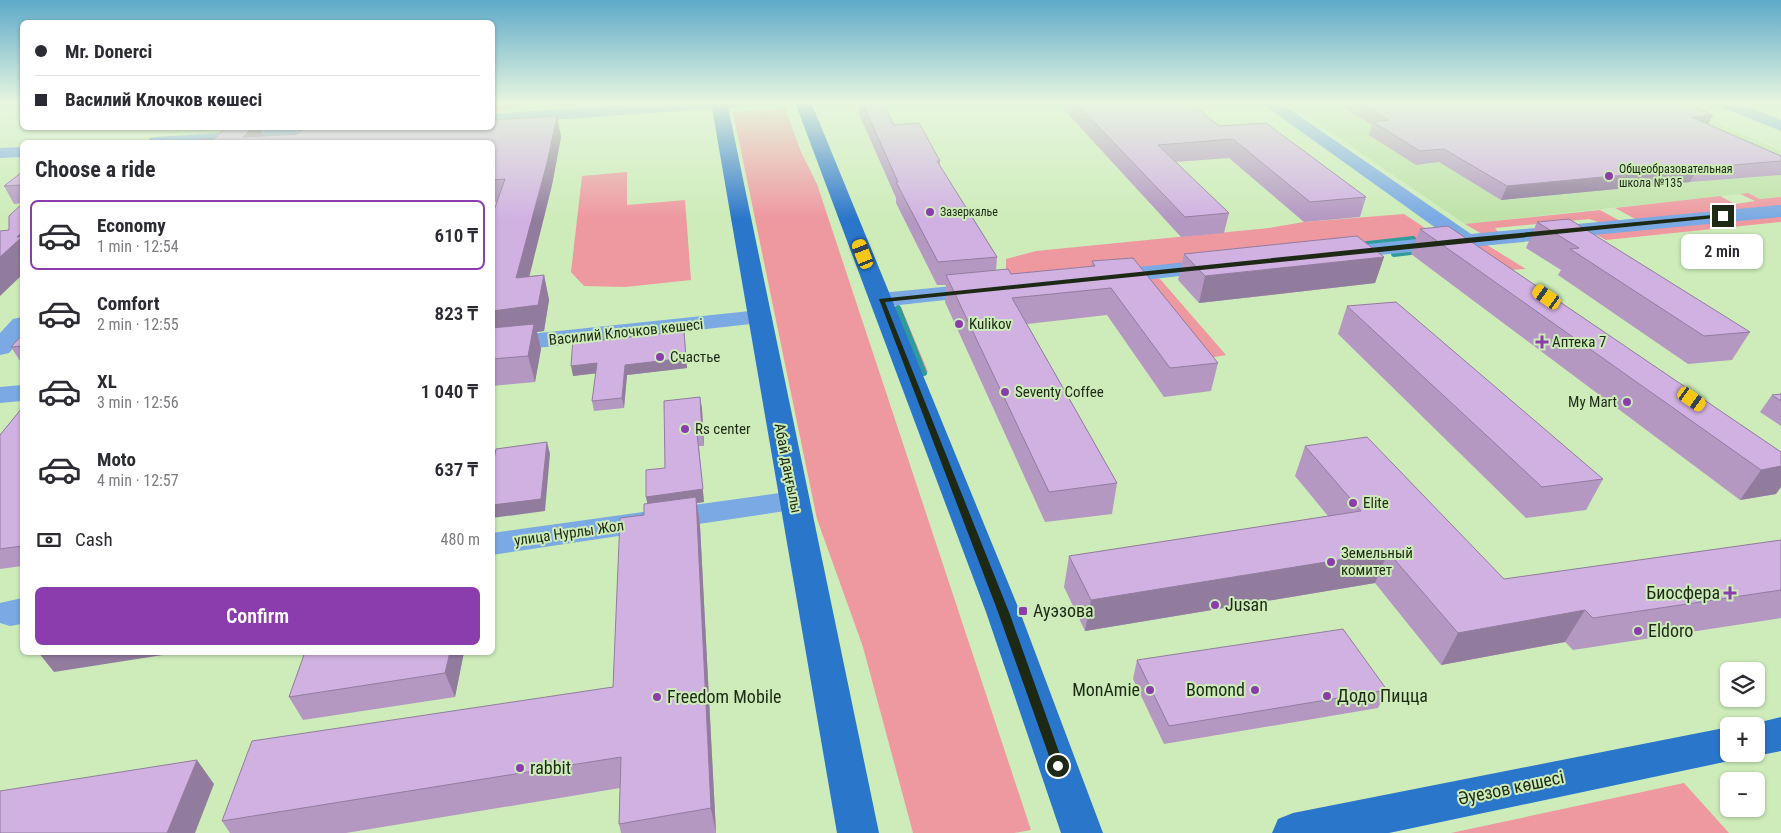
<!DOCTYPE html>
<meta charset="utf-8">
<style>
body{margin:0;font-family:"Roboto Condensed",sans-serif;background:#f7f7f7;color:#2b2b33;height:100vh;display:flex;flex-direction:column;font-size:19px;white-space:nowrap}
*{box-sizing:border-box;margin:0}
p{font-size:16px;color:#7c7c81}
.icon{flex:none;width:28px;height:28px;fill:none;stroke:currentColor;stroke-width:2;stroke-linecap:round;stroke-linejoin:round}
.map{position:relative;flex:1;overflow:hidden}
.drawer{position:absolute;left:20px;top:140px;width:475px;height:515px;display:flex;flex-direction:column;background:#fff;border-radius:8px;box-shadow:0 1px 4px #0004}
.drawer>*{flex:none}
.hud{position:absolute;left:20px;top:20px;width:475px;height:110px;border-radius:8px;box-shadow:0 1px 4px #0004;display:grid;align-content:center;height:110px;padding:0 15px;background:#fff}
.fabs{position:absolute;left:1720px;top:662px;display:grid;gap:10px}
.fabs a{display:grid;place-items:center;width:45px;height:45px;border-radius:8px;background:#fff;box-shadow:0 1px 4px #0004;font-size:25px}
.end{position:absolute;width:22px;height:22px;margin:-11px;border:6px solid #1d2915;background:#fff;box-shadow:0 0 0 2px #fff}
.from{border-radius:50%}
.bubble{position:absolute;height:35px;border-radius:8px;background:#fff;box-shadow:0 1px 4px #0004;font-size:16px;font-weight:600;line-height:35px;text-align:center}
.car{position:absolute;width:15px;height:30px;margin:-15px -8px;border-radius:6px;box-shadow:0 0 4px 1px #0007;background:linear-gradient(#f5c518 24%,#345 0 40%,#f5c518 0 76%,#345 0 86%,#f5c518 0)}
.hud b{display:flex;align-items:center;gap:18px;height:48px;font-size:19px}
.hud b+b{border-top:1px solid #e1e1e2}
.hud i{width:12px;height:12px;background:#2b2b33}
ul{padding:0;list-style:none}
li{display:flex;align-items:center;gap:15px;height:70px;margin:0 10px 8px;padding:0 5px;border:2px solid transparent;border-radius:8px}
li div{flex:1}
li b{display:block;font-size:19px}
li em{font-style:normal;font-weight:600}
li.active{border-color:#8b3dae}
li>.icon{width:45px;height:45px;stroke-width:1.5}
h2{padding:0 15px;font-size:22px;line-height:60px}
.pay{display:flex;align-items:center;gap:12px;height:55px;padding:0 15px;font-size:19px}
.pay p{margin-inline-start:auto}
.button{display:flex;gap:10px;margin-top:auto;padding:10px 15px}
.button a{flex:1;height:58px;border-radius:8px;background:#8b3dae;color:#fff;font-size:20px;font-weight:600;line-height:58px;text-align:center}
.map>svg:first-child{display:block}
.built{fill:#bee2a8}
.green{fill:#ee98a0}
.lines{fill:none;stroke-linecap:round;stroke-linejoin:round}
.stream{stroke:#2f9c9b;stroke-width:6}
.minor{fill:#7aa9e3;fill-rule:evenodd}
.major{fill:#2a76ca;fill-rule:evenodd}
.wall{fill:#b498c2}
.shaded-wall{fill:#927c9e}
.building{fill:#d1b1e2;stroke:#927c9e}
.route{fill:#1d2915}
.poi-dot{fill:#8b3dae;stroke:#cdecb9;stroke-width:2}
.labels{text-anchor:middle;stroke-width:4;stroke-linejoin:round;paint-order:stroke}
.far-poi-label{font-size:12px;fill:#1d2915;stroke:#cdecb9;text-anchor:start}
.poi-label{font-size:15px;fill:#1d2915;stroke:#cdecb9;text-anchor:start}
.street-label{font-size:15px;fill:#1d2915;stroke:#cdecb9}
.near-poi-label{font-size:18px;fill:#1d2915;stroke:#cdecb9;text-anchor:start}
.near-street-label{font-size:18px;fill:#1d2915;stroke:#cdecb9}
</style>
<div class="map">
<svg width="1781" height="833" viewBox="0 0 1781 833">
<rect width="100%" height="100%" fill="#cdecb9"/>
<polygon class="built" points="1286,102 1665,102 1781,151 1781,197 1760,199 1748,193 1465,224"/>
<g class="green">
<polygon points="493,102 513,104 513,102 535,102 493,113"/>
<polygon points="785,108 801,152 817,184 1031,830 1014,833 913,833 863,647 817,519 733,112"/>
<polygon points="627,172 627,205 685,200 691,280 625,287 584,286 571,272 582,176"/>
<polygon points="1748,193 1760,199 1781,197 1781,208 1639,221 1615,208 1720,196 1735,204 1755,201 1740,194"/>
<polygon points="1600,210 1622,222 1602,223 1589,219 1495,228 1498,232 1482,234 1465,224"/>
<polygon points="1404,214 1431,232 1428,239 1011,284 1006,278 1006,259 1036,251 1269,228 1304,222"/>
<polygon points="1781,214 1781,222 1606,240 1591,232"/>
<polygon points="1472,245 1487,245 1526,269 1509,270"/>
<polygon points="1157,278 1160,279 1226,355 1209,358 1146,279"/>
<polygon points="901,307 928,372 912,377 885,310"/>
<polygon points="1684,783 1729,833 1451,833"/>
</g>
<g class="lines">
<g class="stream">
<polyline points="1359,245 1413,239"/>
<polyline points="1394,254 1419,251"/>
<polyline points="898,308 924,373"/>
</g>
<g class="minor">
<polygon points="662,102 746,102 738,107 492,124 492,114"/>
<polygon points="1260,102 1279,102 1471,234 1781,205 1781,217 1481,246 1472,250 1463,247 1337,259 1329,258 1326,253 1329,248 1447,236"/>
<polygon points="1714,102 1737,102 1781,120 1781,131 1716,105"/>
<polygon points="302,128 382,128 380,132 374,133 228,142 147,142 150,138 156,137"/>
<polygon points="22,147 22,157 0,158 0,148"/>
<polygon points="1217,259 1225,261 1228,266 1225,271 1108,284 1100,282 1097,277 1100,272 1108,270"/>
<polygon points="983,283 991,285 994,290 991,295 881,307 873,305 869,300 873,295 881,293"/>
<polygon points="760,310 768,312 772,317 768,322 492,353 492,338"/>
<polygon points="22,317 22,338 9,353 0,355 0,333 13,319"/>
<polygon points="22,385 22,401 0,403 0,387"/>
<polygon points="794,491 805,494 809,501 805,508 492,555 492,533"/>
<polygon points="22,598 22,624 10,626 0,623 0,603"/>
</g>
<g class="major">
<polygon points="711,102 727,102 879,833 837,833"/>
<polygon points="795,102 811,102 1020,612 1103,833 1061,833 986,612"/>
<polygon points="1781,717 1781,751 1756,756 1750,754 1756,754 1756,726 1744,726"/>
<polygon points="1729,727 1729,754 1744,754 1729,761 1389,833 1272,833 1278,819 1293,813"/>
</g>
</g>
<g class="wall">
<polygon points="859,102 883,102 894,125 940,161 940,166 997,257 996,271 1011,274 1091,267 1092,261 1218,363 1211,391 1164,397 1107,315 1027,324 1117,483 1112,514 1045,522 945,302 946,285 937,285 896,203 896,198 859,114"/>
<polygon points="1057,102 1190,102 1219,126 1366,197 1360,217 1304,222 1229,158 1175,162 1229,213 1224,233 1181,237"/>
<polygon points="1336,102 1682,102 1713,115 1708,124 1781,156 1781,175 1690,182 1501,200 1439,162 1416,165 1369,135 1372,125 1336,103"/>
<polygon points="225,128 278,128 261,129 264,136 561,137 552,185 529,276 544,275 549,300 544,331 537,332 541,349 535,382 492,386 492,216 497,202 492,203 492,142 214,139"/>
<polygon points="22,172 22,203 14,204 4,186"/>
<polygon points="1537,222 1750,332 1732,360 1688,364 1558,275 1561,270 1526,248"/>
<polygon points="1420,229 1781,452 1776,494 1740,500 1411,254"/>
<polygon points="1184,254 1384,257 1375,283 1199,303 1178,280"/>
<polygon points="1347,306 1603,479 1586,510 1526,518 1338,334"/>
<polygon points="684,331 687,368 627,375 624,408 594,411 592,401 596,373 573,376 602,336 603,340"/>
<polygon points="22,335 22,364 11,347"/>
<polygon points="1781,394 1781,426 1760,412 1772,395"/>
<polygon points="700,397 702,409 704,446 699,446 704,502 697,503 700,526 716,833 621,833 619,824 620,788 346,833 230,833 222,821 613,687 644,515 648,504 646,497 665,468"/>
<polygon points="22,408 22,566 0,569 0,435"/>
<polygon points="1305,446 1504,579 1781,540 1781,618 1573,650 1565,642 1441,665 1375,583 1085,631 1064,587 1069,556 1328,516 1295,476"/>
<polygon points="464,652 455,697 303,720 289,697"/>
<polygon points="1137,660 1387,690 1378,708 1164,744 1133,679"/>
</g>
<g class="shaded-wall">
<polygon points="1713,115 1706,128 1691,117"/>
<polygon points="557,116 561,137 552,185 523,302 516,278"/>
<polygon points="252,128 260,128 266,142 243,137"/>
<polygon points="1698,168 1690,182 1501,200 1507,186"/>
<polygon points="22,232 22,275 0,296 0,257 17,237"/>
<polygon points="1384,257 1375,283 1199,303 1205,276"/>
<polygon points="544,275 549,300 544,331 537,332 541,349 535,382 528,356 492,338 492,311"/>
<polygon points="684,331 687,368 627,375 624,408 622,398 625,365"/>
<polygon points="597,363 599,373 573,376 571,366"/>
<polygon points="700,397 702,409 704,446 702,434"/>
<polygon points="697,434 704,502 697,503 700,526 716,833 646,497"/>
<polygon points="547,442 550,454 545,511 492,518 492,505"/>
<polygon points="1781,466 1781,487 1776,494 1740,500 1761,470"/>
<polygon points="1388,552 1375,583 1085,631 1091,600"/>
<polygon points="1585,610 1565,642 1441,665 1458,633"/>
<polygon points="38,652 182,652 54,672"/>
<polygon points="450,652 464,652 455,697 445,673"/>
<polygon points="197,760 214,784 195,833 167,833"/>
</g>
<g class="building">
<polygon points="862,102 883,102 894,125 919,123 940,161 937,161 997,257 938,262 896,182 898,182"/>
<polygon points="1075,102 1190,102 1219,126 1266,123 1366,197 1310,202 1233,139 1158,145 1229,213 1185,217"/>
<polygon points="1359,102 1682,102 1713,115 1691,117 1781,156 1781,161 1698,168 1507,186 1444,149 1420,151 1373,122 1389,120"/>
<polygon points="557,116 547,163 516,278 544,275 538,305 492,311 492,216 505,179 492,180 492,142 200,142 203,139 214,139 225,128 252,128 243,137 298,134 303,128 492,128 492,120"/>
<polygon points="22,172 22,185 4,186"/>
<polygon points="22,204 22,232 17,237 22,237 0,257 0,231 9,230 9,216"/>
<polygon points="1569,219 1750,332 1704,336 1570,249 1579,248 1537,222"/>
<polygon points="1448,226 1781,452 1781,466 1761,470 1420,229"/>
<polygon points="1357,236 1384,257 1205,276 1184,254"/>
<polygon points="1133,258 1218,363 1170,368 1111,288 1012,298 1117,483 1049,492 946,275 1008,269 1011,274 1095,266 1092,261"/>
<polygon points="1396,302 1603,479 1542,487 1347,306"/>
<polygon points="534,324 528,356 492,359 492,328"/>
<polygon points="684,331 686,358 625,365 622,398 592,401 597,363 571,366 573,339 602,336 602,340"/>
<polygon points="22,335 22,346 11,347"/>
<polygon points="1781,394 1781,401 1772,395"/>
<polygon points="700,397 702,434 697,434 703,489 646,497 646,470 665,468 664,401"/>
<polygon points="22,408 22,546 0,549 0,435"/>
<polygon points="1367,437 1504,579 1781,540 1781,590 1593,618 1585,610 1458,633 1388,552 1091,600 1069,556 1361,511 1305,446"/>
<polygon points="547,442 541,499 492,505 492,469 496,449"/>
<polygon points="696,497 711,808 619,824 621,757 222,821 252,741 613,687 620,518 644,515 644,504"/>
<polygon points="1343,629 1387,690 1169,726 1137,660"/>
<polygon points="305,652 450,652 445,673 289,697"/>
<polygon points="197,760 167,833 0,833 0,791"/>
</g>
<linearGradient id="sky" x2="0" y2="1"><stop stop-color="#5eaac9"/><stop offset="0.47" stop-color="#e8f6e0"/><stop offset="1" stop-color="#e8f6e0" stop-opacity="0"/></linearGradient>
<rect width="1781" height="219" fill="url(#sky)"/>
<polygon class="route" points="1723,214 1725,217 885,302 1009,612 1064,766 1058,772 1054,770 998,612 879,299 1466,238"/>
<g class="poi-dot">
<circle cx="1609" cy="176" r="5"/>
<circle cx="930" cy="212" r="5"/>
<circle cx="959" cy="324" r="5"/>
<path d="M1539.5 334.5h5v5h5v5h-5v5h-5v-5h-5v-5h5z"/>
<circle cx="660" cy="357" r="5"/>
<circle cx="1005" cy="392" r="5"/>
<circle cx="1627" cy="402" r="5"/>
<circle cx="685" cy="429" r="5"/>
<circle cx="1353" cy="503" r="5"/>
<circle cx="1331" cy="562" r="5"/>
<path d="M1727.5 585.5h5v5h5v5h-5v5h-5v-5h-5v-5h5z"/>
<circle cx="1215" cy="605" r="5"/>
<rect x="1018" y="606" width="10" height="10" rx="2.5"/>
<circle cx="1638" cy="631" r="5"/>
<circle cx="1150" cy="690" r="5"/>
<circle cx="1255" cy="690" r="5"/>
<circle cx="1327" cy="696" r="5"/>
<circle cx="657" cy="697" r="5"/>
<circle cx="520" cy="768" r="5"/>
</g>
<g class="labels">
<g class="far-poi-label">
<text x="1619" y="173">Общеобразовательная<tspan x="1619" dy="14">школа №135</tspan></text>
<text x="940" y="216">Зазеркалье</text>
</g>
<g class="poi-label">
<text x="969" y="329">Kulikov</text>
<text x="1552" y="347">Аптека 7</text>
<text x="670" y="362">Счастье</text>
<text x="1015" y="397">Seventy Coffee</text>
<text x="1617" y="407" text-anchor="end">My Mart</text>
<text x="695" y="434">Rs center</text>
<text x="1363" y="508">Elite</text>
<text x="1341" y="558">Земельный<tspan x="1341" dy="17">комитет</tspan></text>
</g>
<g class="street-label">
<text transform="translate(626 332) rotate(-6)" y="5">Василий Клочков көшесі</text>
<text transform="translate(788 468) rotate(79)" y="5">Абай даңғылы</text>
<text transform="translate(569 533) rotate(-8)" y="5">улица Нурлы Жол</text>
</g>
<g class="near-poi-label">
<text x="1720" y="599" text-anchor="end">Биосфера</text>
<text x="1225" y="611">Jusan</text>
<text x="1033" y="617">Ауэзова</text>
<text x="1648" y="637">Eldoro</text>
<text x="1140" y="696" text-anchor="end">MonAmie</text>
<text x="1245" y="696" text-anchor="end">Bomond</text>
<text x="1337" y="702">Додо Пицца</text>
<text x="667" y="703">Freedom Mobile</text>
<text x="530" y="774">rabbit</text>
</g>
<g class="near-street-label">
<text transform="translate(1511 788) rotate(-12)" y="6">Әуезов көшесі</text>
</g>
</g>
</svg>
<div class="fabs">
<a><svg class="icon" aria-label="layers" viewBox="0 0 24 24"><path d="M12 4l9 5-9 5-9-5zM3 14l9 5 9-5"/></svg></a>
<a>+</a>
<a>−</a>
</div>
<i class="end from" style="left:1058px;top:766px"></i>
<i class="end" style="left:1723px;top:216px"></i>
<div class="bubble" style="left:1681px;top:234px;width:82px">2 min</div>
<i class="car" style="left:863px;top:254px;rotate:339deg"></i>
<i class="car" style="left:1547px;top:297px;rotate:305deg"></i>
<i class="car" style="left:1692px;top:399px;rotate:125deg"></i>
<div class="hud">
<b><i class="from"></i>Mr. Donerci</b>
<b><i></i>Василий Клочков көшесі</b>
</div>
<section class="drawer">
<h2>Choose a ride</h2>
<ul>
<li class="active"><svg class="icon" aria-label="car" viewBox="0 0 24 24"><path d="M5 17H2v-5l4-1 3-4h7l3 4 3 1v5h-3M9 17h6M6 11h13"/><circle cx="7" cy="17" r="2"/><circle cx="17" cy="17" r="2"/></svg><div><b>Economy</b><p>1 min · 12:54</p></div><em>610 ₸</em></li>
<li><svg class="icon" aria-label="car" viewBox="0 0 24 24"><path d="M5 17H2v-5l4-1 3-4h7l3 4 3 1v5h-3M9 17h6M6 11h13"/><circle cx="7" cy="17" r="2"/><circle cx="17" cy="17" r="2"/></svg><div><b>Comfort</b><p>2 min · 12:55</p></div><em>823 ₸</em></li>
<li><svg class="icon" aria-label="car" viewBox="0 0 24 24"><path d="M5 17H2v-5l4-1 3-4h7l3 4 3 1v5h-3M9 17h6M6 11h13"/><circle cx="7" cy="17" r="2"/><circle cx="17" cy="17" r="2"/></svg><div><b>XL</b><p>3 min · 12:56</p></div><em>1 040 ₸</em></li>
<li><svg class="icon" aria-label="car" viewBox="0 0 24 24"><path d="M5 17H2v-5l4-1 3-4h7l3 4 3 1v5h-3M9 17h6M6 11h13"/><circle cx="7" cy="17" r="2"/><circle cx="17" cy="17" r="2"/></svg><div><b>Moto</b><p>4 min · 12:57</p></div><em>637 ₸</em></li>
</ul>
<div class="pay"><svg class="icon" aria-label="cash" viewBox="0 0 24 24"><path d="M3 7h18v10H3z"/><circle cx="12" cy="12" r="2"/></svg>Cash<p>480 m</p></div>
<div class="button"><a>Confirm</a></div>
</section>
</div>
